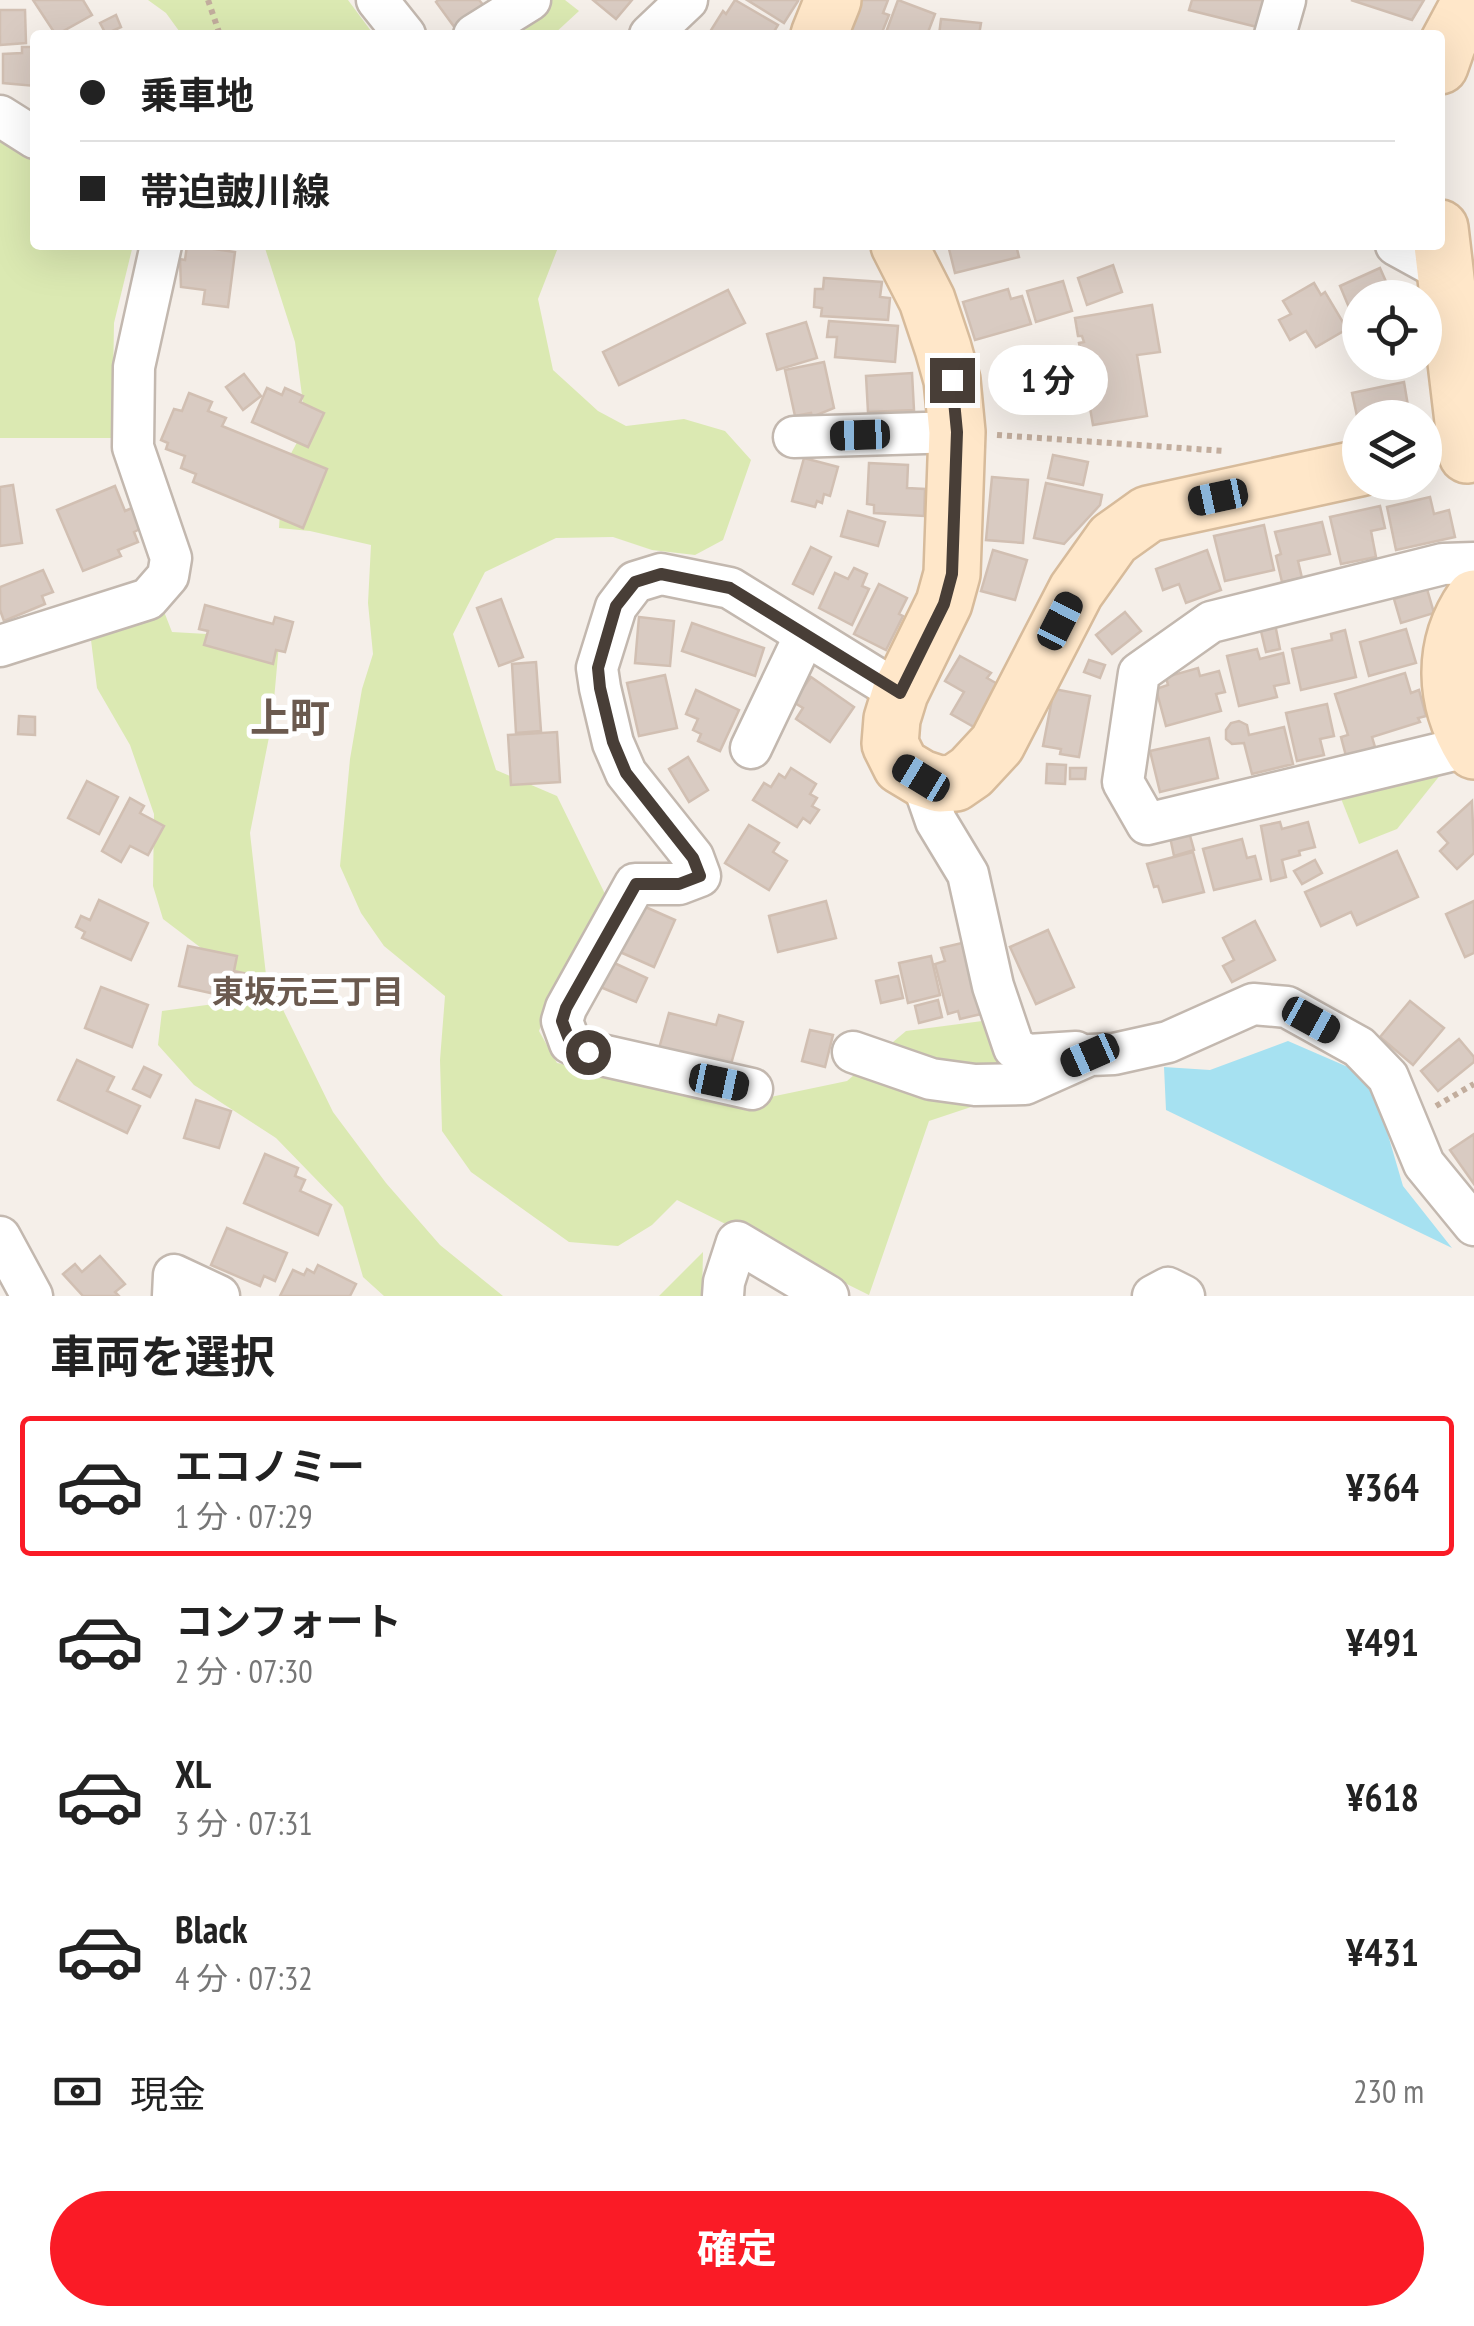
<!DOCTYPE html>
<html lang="ja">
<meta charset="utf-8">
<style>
body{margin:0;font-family:"PT Sans Narrow","Noto Sans JP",sans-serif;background:#f2f2f2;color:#222;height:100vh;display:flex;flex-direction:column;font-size:38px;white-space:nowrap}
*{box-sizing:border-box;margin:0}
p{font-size:32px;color:#767676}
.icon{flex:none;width:55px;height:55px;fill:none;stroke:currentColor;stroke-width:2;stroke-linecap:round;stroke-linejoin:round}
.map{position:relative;height:1296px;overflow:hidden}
.side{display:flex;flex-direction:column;background:#fff;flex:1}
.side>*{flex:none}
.banner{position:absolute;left:30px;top:30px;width:1415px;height:220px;border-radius:10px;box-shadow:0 10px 40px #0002;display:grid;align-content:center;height:220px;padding:0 50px;background:#fff}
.tools{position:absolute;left:1342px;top:280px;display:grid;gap:20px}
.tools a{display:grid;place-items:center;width:100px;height:100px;border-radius:50%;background:#fff;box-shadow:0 10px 40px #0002;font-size:50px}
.end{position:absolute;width:45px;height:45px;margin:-22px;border:12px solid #483e37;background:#fff;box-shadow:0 0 0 5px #fff}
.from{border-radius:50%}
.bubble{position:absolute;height:70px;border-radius:35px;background:#fff;box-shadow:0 10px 40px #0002;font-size:32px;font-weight:700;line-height:70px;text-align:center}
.car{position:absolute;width:30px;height:60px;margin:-30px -15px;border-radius:12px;box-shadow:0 0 8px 2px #0007;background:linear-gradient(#222 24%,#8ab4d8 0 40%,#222 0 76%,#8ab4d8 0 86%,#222 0)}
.banner b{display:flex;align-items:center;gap:35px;height:95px;font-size:38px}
.banner b+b{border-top:2px solid #e0e0e0}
.banner i{width:25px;height:25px;background:#222}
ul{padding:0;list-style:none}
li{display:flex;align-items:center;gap:30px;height:140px;margin:0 20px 15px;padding:0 30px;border:5px solid transparent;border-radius:10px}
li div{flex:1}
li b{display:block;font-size:38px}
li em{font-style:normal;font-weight:700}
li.active{border-color:#fa1b26}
li>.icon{width:90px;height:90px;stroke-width:1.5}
h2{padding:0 50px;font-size:45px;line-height:120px}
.pay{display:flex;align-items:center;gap:25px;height:110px;padding:0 50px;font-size:38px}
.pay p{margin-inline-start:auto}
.primary-button{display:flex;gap:20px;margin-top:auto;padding:20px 50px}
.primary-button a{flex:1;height:115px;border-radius:60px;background:#fa1b26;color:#fff;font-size:40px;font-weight:700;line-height:115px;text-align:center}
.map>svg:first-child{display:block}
.green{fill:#dbe9b2}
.water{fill:#a6e1f1}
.building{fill:#d9cbc2;stroke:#d1bfb2;stroke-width:2.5}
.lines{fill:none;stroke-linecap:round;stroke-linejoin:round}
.street-casing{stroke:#c3b8af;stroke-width:45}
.secondary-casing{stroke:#d7bb9b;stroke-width:60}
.path{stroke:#c2ad9d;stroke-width:6;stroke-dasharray:5 5;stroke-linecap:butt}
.street{stroke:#fff;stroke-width:40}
.secondary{stroke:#ffe7c9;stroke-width:55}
.route{stroke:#483e37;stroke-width:12}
.labels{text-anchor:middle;stroke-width:10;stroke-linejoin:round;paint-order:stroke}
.neighbourhood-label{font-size:32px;font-weight:bold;fill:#6b5a4f;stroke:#fff}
.district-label{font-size:40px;font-weight:bold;fill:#6b5a4f;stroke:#fff}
</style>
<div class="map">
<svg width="1474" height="1296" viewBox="0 0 1474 1296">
<rect width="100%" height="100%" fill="#f5efe9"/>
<g class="green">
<polygon points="148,0 348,0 374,35 182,35 166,13"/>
<polygon points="544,0 565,0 579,11 553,35 492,35"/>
<polygon points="0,138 35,147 35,245 133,245 114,323 112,438 0,438"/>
<polygon points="264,245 559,245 538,299 553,370 598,411 626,426 684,419 725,431 751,460 723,540 695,555 652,550 613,537 556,538 485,572 453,634 496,770 557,796 608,900 551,1000 539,1031 557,1063 756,1100 847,1081 906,1031 990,1020 1033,1078 1013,1093 929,1121 869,1295 677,1200 652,1225 618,1246 569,1242 471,1172 442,1131 440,1060 445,996 384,946 361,913 340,866 350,759 362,689 373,654 368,603 371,545 310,531 279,528 283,468 306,426 295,342"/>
<polygon points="163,609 172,632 242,636 279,644 272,722 250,833 266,975 333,1112 386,1183 440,1245 503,1296 384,1296 363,1277 343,1207 276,1138 194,1085 158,1045 162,1011 229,1002 238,976 163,919 153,886 154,814 130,745 97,688 90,632"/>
<polygon points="1445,769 1397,829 1359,844 1340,796"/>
<polygon points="703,1252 702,1296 659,1296"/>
</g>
<polygon class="water" points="1288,1041 1371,1077 1403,1186 1452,1248 1166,1110 1164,1067 1210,1070"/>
<g class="building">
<polygon points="33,0 83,0 92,15 56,35"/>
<polygon points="438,0 479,0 485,7 455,28 436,2"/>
<polygon points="593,0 632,0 616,19"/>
<polygon points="735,0 778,25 772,35 708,35 723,11 726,14"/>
<polygon points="747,0 796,0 798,1 784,23"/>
<polygon points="858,0 888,0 883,13 889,15 881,35 847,32"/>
<polygon points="898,0 935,14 927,35 885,35"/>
<polygon points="1192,0 1269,0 1257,27 1189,10"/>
<polygon points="1351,0 1424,0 1412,20"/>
<polygon points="0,10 25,10 26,43 0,45"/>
<polygon points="116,15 121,27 106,34 100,23"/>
<polygon points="941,19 981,23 979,35 939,35"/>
<polygon points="22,47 35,47 35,86 3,83 3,54 22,53"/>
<polygon points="187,245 215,245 214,249 235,252 228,307 203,304 205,290 181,287 180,259 185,260"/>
<polygon points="948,245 1016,245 1019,257 955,273"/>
<polygon points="1113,265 1122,292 1087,305 1078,278"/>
<polygon points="1380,268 1391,293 1401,288 1405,298 1360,298 1358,329 1340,286"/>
<polygon points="824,278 882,282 880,297 890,298 888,320 821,316 822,308 814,307 815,289 823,289"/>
<polygon points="1063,281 1072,311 1036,322 1027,291"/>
<polygon points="1314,283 1321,295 1325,292 1347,329 1316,347 1306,331 1290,340 1279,320 1291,314 1283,301"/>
<polygon points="1008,289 1011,299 1022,296 1031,324 975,340 963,302"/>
<polygon points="728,290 745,323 619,385 603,352"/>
<polygon points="1152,305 1160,352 1137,355 1147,416 1093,425 1086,385 1090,385 1090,379 1086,380 1083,363 1087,362 1086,358 1082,359 1079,343 1084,342 1082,336 1078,336 1075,318"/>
<polygon points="829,321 898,326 895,362 835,357 837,337 827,337"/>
<polygon points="806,322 817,358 777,370 767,334"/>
<polygon points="824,362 834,408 812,417 811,413 795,416 785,370"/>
<polygon points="912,373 914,410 868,412 866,376"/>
<polygon points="244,374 261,396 243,410 226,387"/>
<polygon points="1404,382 1410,418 1360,418 1360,430 1352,393"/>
<polygon points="267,388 282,395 285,388 303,396 300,402 324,413 308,447 252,422"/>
<polygon points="189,393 212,402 208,411 226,418 222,426 327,469 303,528 193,482 196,474 181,468 185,456 166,449 168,443 161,440 174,409 182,411"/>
<polygon points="1053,455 1088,462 1083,485 1048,478"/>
<polygon points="804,458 838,467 830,496 824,494 822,503 817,501 815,507 792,501"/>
<polygon points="869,463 908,465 907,488 925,489 924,516 874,513 874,505 867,504"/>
<polygon points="992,477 1028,480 1023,543 986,540"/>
<polygon points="1046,483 1102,495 1100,505 1064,544 1034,538"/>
<polygon points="13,485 22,543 0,546 0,487"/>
<polygon points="115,486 125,511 132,508 140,529 134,532 138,542 118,550 121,556 83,571 57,510"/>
<polygon points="1430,497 1434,514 1449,510 1455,537 1396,550 1387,507"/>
<polygon points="1380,506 1385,528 1371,531 1376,557 1341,564 1330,517"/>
<polygon points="848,511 885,522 878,546 841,536"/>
<polygon points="1322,522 1330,554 1298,561 1302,578 1282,582 1276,556 1281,554 1275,532"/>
<polygon points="1264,525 1274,570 1225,581 1214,536"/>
<polygon points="811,547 831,557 813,594 793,584"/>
<polygon points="993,550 1027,560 1015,600 981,591"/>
<polygon points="1207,550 1221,590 1186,603 1179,584 1163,590 1156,569"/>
<polygon points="854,568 867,574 862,586 869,589 852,625 819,608 835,573 848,579"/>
<polygon points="43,570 53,592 42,596 45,604 4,621 0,610 0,587"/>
<polygon points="879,584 907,598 899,614 903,616 886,650 854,634"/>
<polygon points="1427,589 1434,613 1401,623 1394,599"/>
<polygon points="501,599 523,657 499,666 477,608"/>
<polygon points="205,605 273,624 275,617 293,622 285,652 276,650 273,664 204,645 208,631 199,629"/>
<polygon points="1125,612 1141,631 1112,654 1096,635"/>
<polygon points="639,617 674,621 670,666 635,663"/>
<polygon points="692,623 764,648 755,676 682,651"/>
<polygon points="1275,624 1280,649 1266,652 1260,627"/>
<polygon points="1406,629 1416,663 1369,676 1360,642"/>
<polygon points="1345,630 1356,677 1301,690 1292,649 1332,640 1331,634"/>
<polygon points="1257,649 1260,659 1283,653 1289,683 1274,686 1277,697 1239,706 1227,656"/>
<polygon points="960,656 991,673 987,678 1001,686 981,731 951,714 964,692 945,681"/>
<polygon points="1089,660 1105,665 1100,678 1084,672"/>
<polygon points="536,662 541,731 516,733 512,664"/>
<polygon points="1198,668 1200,676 1219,671 1225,692 1216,694 1221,711 1166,726 1156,689 1168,685 1166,677"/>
<polygon points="1405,673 1411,693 1419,690 1426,716 1418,718 1420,722 1372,737 1375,747 1346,756 1341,737 1348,735 1335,694"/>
<polygon points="665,675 677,728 639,736 627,683"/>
<polygon points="811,677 854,707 830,742 796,719 803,708 793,702"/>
<polygon points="1054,689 1090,696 1079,757 1060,754 1061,749 1043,746"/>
<polygon points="696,690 739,710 720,751 698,741 701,734 693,730 698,719 686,714"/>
<polygon points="1327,704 1334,736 1320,739 1324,755 1297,761 1286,713"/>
<polygon points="19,716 35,717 35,735 18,734"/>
<polygon points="1239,721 1247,725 1249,735 1284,727 1293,764 1252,774 1244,743 1232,744 1226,739 1226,730 1231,723"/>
<polygon points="557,732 560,782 511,785 508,735"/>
<polygon points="1209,738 1218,778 1160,792 1150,751"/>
<polygon points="688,757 708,790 689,802 669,769"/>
<polygon points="1047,764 1066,765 1065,784 1046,783"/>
<polygon points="791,768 816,784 810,794 817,798 812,806 819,810 810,823 803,818 797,827 753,800 764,783 771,787 779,774 785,778"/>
<polygon points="1070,768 1086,768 1085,779 1070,779"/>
<polygon points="87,781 118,797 99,834 68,818"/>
<polygon points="130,798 144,806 140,813 164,826 148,855 130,846 121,862 102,851"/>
<polygon points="1472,801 1474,853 1457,869 1440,851 1448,843 1438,832"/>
<polygon points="1280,822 1282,829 1308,822 1315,847 1299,851 1300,855 1282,860 1286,877 1271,881 1261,826"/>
<polygon points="749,825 779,843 773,852 787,861 769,890 725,863"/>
<polygon points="1189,832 1194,850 1174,856 1170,837"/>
<polygon points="1242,839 1247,858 1255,856 1261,879 1214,890 1203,849"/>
<polygon points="1397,851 1418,897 1357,925 1351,912 1321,926 1305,892"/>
<polygon points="1193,852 1204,892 1163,902 1158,886 1154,887 1147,864"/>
<polygon points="1315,860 1322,873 1302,884 1294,871"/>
<polygon points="99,900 148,923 131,960 82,938 85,932 76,927 81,916 90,920"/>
<polygon points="826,901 836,938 778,952 769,916"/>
<polygon points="1474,901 1474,953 1465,957 1446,914"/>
<polygon points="641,905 675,920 654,967 620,952"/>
<polygon points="1255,921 1275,960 1232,982 1223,966 1234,960 1223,938"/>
<polygon points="1048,930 1074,987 1036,1004 1010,947"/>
<polygon points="962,943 981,1014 960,1019 958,1011 948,1014 935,964 945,961 941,948"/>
<polygon points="188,946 237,956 234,971 257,976 251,1002 179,986"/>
<polygon points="931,956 940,995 908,1003 899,963"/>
<polygon points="610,961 647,978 636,1002 598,986"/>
<polygon points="898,976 903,998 881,1003 876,981"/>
<polygon points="101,987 148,1005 132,1047 85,1028"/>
<polygon points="938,1000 942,1017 919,1023 915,1006"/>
<polygon points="1410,1001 1444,1028 1413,1065 1380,1037"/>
<polygon points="669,1013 716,1025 719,1015 743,1022 729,1071 658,1052"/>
<polygon points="810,1030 833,1035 825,1067 802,1061"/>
<polygon points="1459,1039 1474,1057 1474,1062 1438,1091 1421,1071"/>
<polygon points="77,1060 114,1077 107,1091 140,1106 127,1133 58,1100"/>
<polygon points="144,1067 161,1075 150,1097 133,1089"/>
<polygon points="196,1100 231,1111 219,1148 184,1138"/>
<polygon points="1474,1134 1474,1184 1450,1150"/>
<polygon points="265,1154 298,1168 295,1176 305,1180 300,1191 331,1205 318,1235 244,1203"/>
<polygon points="227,1228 287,1253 275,1281 264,1276 260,1286 211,1265"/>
<polygon points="100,1256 125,1284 115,1292 119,1296 83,1296 63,1274 75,1264 82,1272"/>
<polygon points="318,1265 356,1284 350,1296 280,1296 293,1270 304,1275 307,1269 314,1273"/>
</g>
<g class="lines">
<g class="street-casing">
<g id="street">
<polyline points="377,0 405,35"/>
<polyline points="474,35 530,0"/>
<polyline points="650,35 687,0"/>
<polyline points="1275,35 1285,0"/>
<polyline points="0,116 35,138"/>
<polyline points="1396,245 1447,273"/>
<polyline points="794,437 957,432"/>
<polyline points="0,646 148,599 168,576 171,558 133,447 134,367 161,245"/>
<polyline points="1471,746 1147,824 1123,782 1139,673 1211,622 1443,564 1474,563"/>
<polyline points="751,748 805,635"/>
<polyline points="921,778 936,821 968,874 993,986 1014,1048 1028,1055 1076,1052"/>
<polyline points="853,1052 931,1079 975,1085 1025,1084 1090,1055 1114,1054 1168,1042 1253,1004 1287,1007 1359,1047 1388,1077 1424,1164 1474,1225"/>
<polyline points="752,1089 588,1052 570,1043 562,1021 566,1008 635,884 679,884 700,876 693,857 626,773 613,743 600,688 597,668 616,607 635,582 661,574 730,588 900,693"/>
<polyline points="0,1237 32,1296"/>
<polyline points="173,1296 174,1275 219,1296"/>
<polyline points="723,1296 724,1282 737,1242 828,1296"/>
<polyline points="1153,1296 1168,1288 1184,1296"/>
</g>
</g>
<g class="secondary-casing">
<g id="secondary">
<polyline points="819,35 833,0"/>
<polyline points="1440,66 1448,43 1471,0"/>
<polyline points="1440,228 1467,455"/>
<polyline points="899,245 927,300 943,348 952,380 957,432 952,574 944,603 900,693 892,719 890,744 901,766 921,778 939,784 955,783 971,772 997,744 1076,591 1113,539 1148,514 1360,468"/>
<path d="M1474,598c-33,47 -31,104 0,153"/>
</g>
</g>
<g class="path">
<polyline points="208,0 220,35"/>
<polyline points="997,435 1224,451"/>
<polyline points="1436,1106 1474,1084"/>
</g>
<use href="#street" class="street"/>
<use href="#secondary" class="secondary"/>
</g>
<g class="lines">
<polyline class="route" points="588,1052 570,1042 562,1021 566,1008 636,884 679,884 700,876 693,858 626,773 613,742 600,688 598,668 616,606 635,582 661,574 730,588 900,693 944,604 952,574 957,432 952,380"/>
</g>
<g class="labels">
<g class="neighbourhood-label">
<text x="308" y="1003">東坂元三丁目</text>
</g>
<g class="district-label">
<text x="290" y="732">上町</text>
</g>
</g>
</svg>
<div class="tools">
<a><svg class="icon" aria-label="locate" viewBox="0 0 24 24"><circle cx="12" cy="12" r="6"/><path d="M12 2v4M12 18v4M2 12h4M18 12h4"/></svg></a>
<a><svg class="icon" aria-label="layers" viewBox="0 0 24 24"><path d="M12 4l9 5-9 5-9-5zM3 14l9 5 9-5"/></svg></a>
</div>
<i class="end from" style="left:588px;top:1052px"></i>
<i class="end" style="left:952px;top:380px"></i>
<div class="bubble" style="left:988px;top:345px;width:120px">1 分</div>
<i class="car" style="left:860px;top:435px;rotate:268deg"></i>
<i class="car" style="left:1218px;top:497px;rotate:258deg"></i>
<i class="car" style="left:1060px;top:621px;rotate:27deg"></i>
<i class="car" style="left:921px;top:778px;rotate:301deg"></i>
<i class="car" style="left:1311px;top:1020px;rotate:119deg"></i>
<i class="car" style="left:1090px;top:1055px;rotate:246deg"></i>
<i class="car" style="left:719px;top:1082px;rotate:102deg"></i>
<div class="banner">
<b><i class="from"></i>乗車地</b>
<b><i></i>帯迫皷川線</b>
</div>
</div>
<section class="side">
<h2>車両を選択</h2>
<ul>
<li class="active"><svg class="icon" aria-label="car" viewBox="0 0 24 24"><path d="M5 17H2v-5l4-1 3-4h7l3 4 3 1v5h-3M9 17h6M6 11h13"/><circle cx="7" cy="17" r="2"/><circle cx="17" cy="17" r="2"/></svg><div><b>エコノミー</b><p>1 分 · 07:29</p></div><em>¥364</em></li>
<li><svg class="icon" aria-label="car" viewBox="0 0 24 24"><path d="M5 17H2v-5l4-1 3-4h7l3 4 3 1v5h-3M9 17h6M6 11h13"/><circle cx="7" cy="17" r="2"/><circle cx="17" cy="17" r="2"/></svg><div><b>コンフォート</b><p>2 分 · 07:30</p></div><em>¥491</em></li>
<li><svg class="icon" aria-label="car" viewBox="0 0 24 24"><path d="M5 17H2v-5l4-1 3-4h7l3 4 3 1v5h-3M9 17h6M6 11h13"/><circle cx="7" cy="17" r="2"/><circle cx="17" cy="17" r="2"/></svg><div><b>XL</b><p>3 分 · 07:31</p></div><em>¥618</em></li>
<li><svg class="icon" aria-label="car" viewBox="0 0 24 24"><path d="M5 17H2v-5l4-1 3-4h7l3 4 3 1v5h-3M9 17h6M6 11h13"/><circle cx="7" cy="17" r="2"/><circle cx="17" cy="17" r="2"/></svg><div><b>Black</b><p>4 分 · 07:32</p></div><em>¥431</em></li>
</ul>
<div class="pay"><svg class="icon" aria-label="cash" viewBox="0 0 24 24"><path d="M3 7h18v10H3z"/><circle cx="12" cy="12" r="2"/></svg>現金<p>230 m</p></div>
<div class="primary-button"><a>確定</a></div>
</section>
